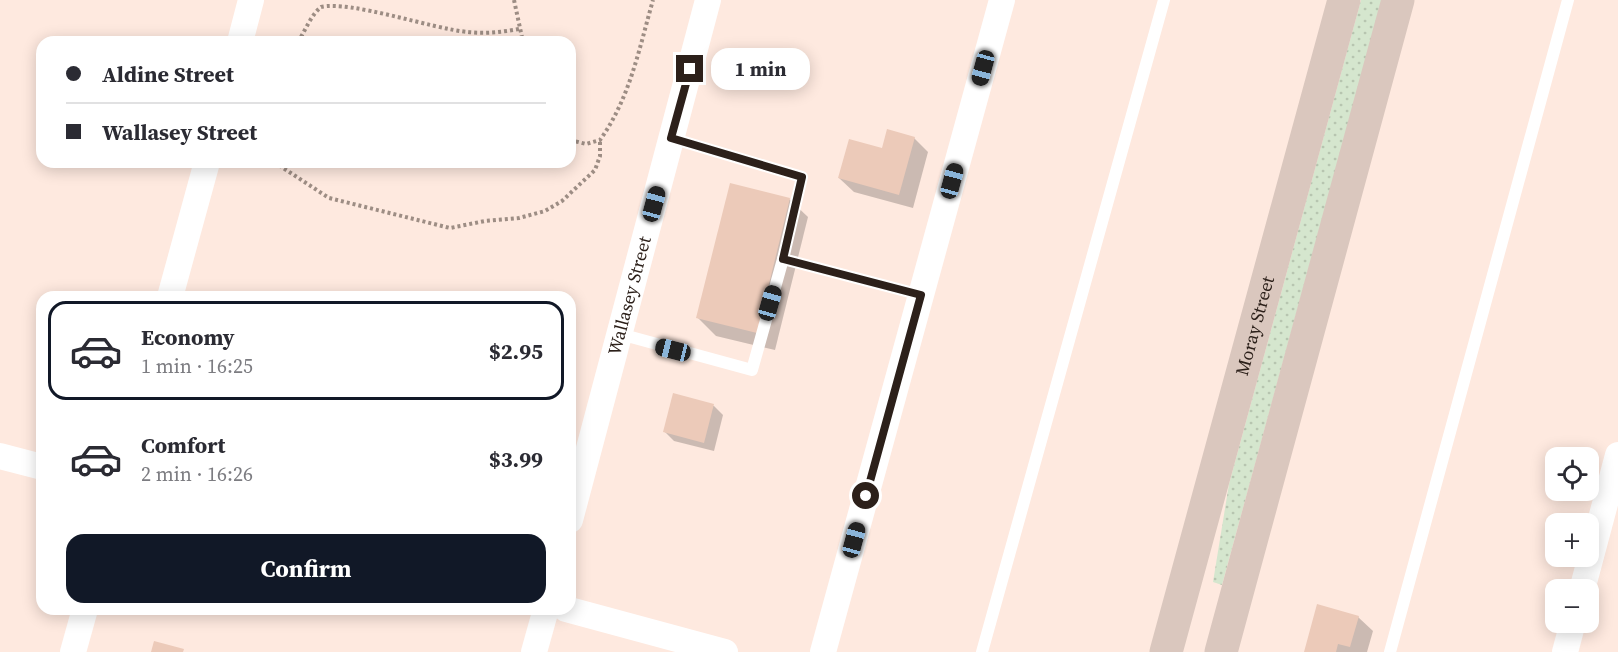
<!DOCTYPE html>
<meta charset="utf-8">
<style>
body{margin:0;font-family:"Source Serif 4",serif;background:#f2f2f3;color:#2b2b33;height:100vh;display:flex;flex-direction:column;font-size:22px;white-space:nowrap}
*{box-sizing:border-box;margin:0}
p{font-size:20px;color:#7c7c81}
.icon{flex:none;width:33px;height:33px;fill:none;stroke:currentColor;stroke-width:2;stroke-linecap:round;stroke-linejoin:round}
.map{position:relative;flex:1;overflow:hidden}
.drawer{position:absolute;left:36px;top:291px;width:540px;height:324px;display:flex;flex-direction:column;background:#fff;border-radius:18px;box-shadow:0 3px 15px #0003}
.drawer>*{flex:none}
.top-card{position:absolute;left:36px;top:36px;width:540px;height:132px;border-radius:18px;box-shadow:0 3px 15px #0003;display:grid;align-content:center;height:132px;padding:0 30px;background:#fff}
.controls{position:absolute;left:1545px;top:447px;display:grid;gap:12px}
.controls a{display:grid;place-items:center;width:54px;height:54px;border-radius:12px;background:#fff;box-shadow:0 3px 15px #0003;font-size:30px}
.end{position:absolute;width:27px;height:27px;margin:-14px;border:8px solid #2c201a;background:#fff;box-shadow:0 0 0 3px #fff}
.from{border-radius:50%}
.bubble{position:absolute;height:42px;border-radius:18px;background:#fff;box-shadow:0 3px 15px #0003;font-size:20px;font-weight:700;line-height:42px;text-align:center}
.car{position:absolute;width:18px;height:36px;margin:-18px -9px;border-radius:8px;box-shadow:0 0 4px 2px #0007;background:linear-gradient(#222 24%,#8ab4d8 0 40%,#222 0 76%,#8ab4d8 0 86%,#222 0)}
.top-card b{display:flex;align-items:center;gap:21px;height:57px;font-size:22px}
.top-card b+b{border-top:2px solid #e1e1e2}
.top-card i{width:15px;height:15px;background:#2b2b33}
ul{padding:10px 0 0;list-style:none}
li{display:flex;align-items:center;gap:18px;height:99px;margin:0 12px 9px;padding:0 18px;border:3px solid transparent;border-radius:18px}
li div{flex:1}
li b{display:block;font-size:22px}
li em{font-style:normal;font-weight:700}
li.on{border-color:#111827}
li>.icon{width:54px;height:54px;stroke-width:1.5}
.action{display:flex;gap:12px;margin-top:auto;padding:12px 30px}
.action a{flex:1;height:69px;border-radius:18px;background:#111827;color:#fff;font-size:24px;font-weight:700;line-height:69px;text-align:center}
.map>svg:first-child{display:block}
.grass{fill:url(#grass-dots)}
.shadow{fill:#0003}
.building{fill:#eccab9}
.lines{fill:none;stroke-linecap:round;stroke-linejoin:round}
.path{stroke:#9d8d84;stroke-width:4;stroke-dasharray:3 3;stroke-linecap:butt}
.lane{stroke:#fff;stroke-width:12}
.street{stroke:#fff;stroke-width:26}
.secondary{stroke:#dac7be;stroke-width:33}
.route{stroke:#2c201a;stroke-width:8}
.labels{text-anchor:middle;stroke-width:4.5;stroke-linejoin:round;paint-order:stroke}
.street-label{font-size:18px;fill:#2c201a;stroke:#fbfbfb}
</style>
<div class="map">
<svg width="1618" height="652" viewBox="0 0 1618 652">
<defs>
<pattern id="grass-dots" width="8" height="8" patternUnits="userSpaceOnUse" patternTransform="scale(1.5)"><rect width="8" height="8" fill="#d5e6ce"/><path d="M2 2h.1M6 6h.1" fill="none" stroke="#b7c5b0" stroke-width="1.8" stroke-linecap="round"/></pattern>
</defs>
<rect width="100%" height="100%" fill="#fee9df"/>
<polygon class="grass" points="1361,0 1382,0 1222,585 1213,582 1229,484"/>
<g class="shadow">
<polygon points="914,138 928,152 913,208 854,192 839,178 883,150"/>
<polygon points="789,199 808,217 775,350 716,336 698,318"/>
<polygon points="674,395 714,406 723,415 714,451 674,441 664,431"/>
<polygon points="1358,617 1373,631 1367,652 1305,652"/>
</g>
<g class="building">
<polygon points="887,129 915,137 899,195 838,178 849,139 882,148"/>
<polygon points="730,183 790,198 757,333 696,318"/>
<polygon points="673,393 714,404 704,443 663,432"/>
<polygon points="1317,604 1359,616 1350,647 1338,644 1336,652 1304,652"/>
<polygon points="154,641 184,649 183,652 151,652"/>
</g>
<g class="lines">
<g class="path">
<polyline points="514,0 523,42"/>
<path d="M298,42c7,-11 13,-27 23,-35 29,-7 112,22 147,25 17,2 34,0 51,-3"/>
<path d="M570,140l16,4 14,-4c30,-42 39,-91 53,-140"/>
<polyline points="274,162 329,198 450,228 485,221 519,218 545,211 562,201 595,170 600,156 600,140"/>
</g>
<g class="lane">
<polyline points="671,138 802,177 783,259"/>
<polyline points="620,334 752,370 783,259 921,295"/>
<polyline points="982,652 1164,0"/>
<polyline points="1390,652 1568,0"/>
</g>
<g class="street">
<polyline points="240,42 251,0"/>
<polyline points="170,297 207,162"/>
<polyline points="0,456 42,467"/>
<path id="s1" d="M570,520l138,-520"/>
<polyline points="1582,590 1618,455"/>
<polyline points="566,609 725,652"/>
<polyline points="73,652 85,609"/>
<polyline points="534,652 546,609"/>
<polyline points="823,652 1002,0"/>
<polyline points="1565,652 1573,622"/>
</g>
<g class="secondary">
<path id="s2" d="M1166,652l178,-652"/>
<polyline points="1221,652 1398,0"/>
</g>
</g>
<g class="lines">
<polyline class="route" points="690,69 671,138 802,177 783,259 921,295 866,496"/>
</g>
<g class="labels">
<g class="street-label">
<text dy="6" stroke="none"><textPath href="#s1" startOffset="232">Wallasey Street</textPath></text>
<text dy="6" stroke="none"><textPath href="#s2" startOffset="338">Moray Street</textPath></text>
</g>
</g>
</svg>
<div class="controls">
<a><svg class="icon" aria-label="locate" viewBox="0 0 24 24"><circle cx="12" cy="12" r="6"/><path d="M12 2v4M12 18v4M2 12h4M18 12h4"/></svg></a>
<a>+</a>
<a>−</a>
</div>
<i class="end from" style="left:866px;top:496px"></i>
<i class="end" style="left:690px;top:69px"></i>
<div class="bubble" style="left:711px;top:48px;width:99px">1 min</div>
<i class="car" style="left:983px;top:68px;rotate:195deg"></i>
<i class="car" style="left:952px;top:181px;rotate:15deg"></i>
<i class="car" style="left:654px;top:204px;rotate:15deg"></i>
<i class="car" style="left:770px;top:303px;rotate:16deg"></i>
<i class="car" style="left:673px;top:350px;rotate:284deg"></i>
<i class="car" style="left:854px;top:540px;rotate:15deg"></i>
<div class="top-card">
<b><i class="from"></i>Aldine Street</b>
<b><i></i>Wallasey Street</b>
</div>
<section class="drawer">
<ul>
<li class="on"><svg class="icon" aria-label="car" viewBox="0 0 24 24"><path d="M5 17H2v-5l4-1 3-4h7l3 4 3 1v5h-3M9 17h6M6 11h13"/><circle cx="7" cy="17" r="2"/><circle cx="17" cy="17" r="2"/></svg><div><b>Economy</b><p>1 min · 16:25</p></div><em>$2.95</em></li>
<li><svg class="icon" aria-label="car" viewBox="0 0 24 24"><path d="M5 17H2v-5l4-1 3-4h7l3 4 3 1v5h-3M9 17h6M6 11h13"/><circle cx="7" cy="17" r="2"/><circle cx="17" cy="17" r="2"/></svg><div><b>Comfort</b><p>2 min · 16:26</p></div><em>$3.99</em></li>
</ul>
<div class="action"><a>Confirm</a></div>
</section>
</div>
